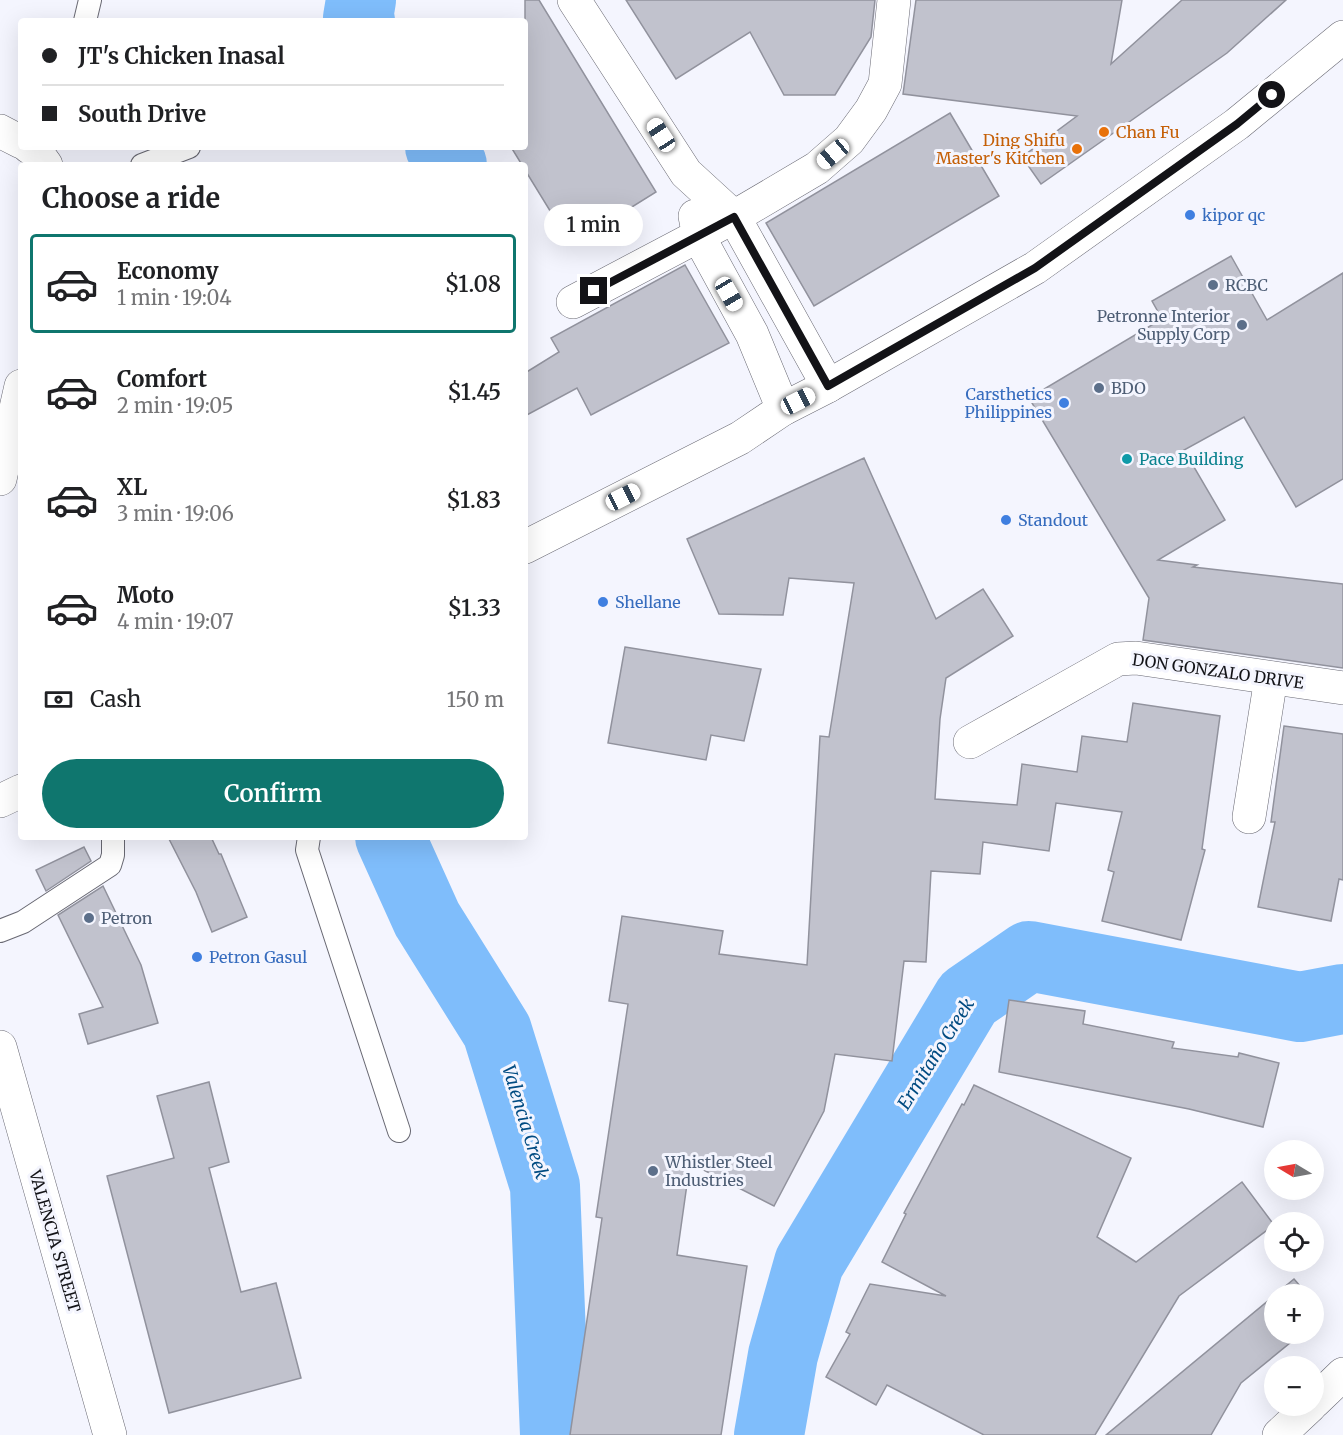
<!DOCTYPE html>
<meta charset="utf-8">
<style>
body{margin:0;font-family:Merriweather,serif;background:#f2f2f2;color:#202124;height:100vh;display:flex;flex-direction:column;font-size:22px;white-space:nowrap}
*{box-sizing:border-box;margin:0}
p{font-size:20px;color:#757577}
.icon{flex:none;width:33px;height:33px;fill:none;stroke:currentColor;stroke-width:2;stroke-linecap:round;stroke-linejoin:round}
.map{position:relative;flex:1;overflow:hidden}
.side{position:absolute;left:18px;top:162px;width:510px;height:678px;display:flex;flex-direction:column;background:#fff;border-radius:6px;box-shadow:0 6px 24px #0002}
.side>*{flex:none}
.banner{position:absolute;left:18px;top:18px;width:510px;height:132px;border-radius:6px;box-shadow:0 6px 24px #0002;display:grid;align-content:center;height:132px;padding:0 24px;background:#fff}
.needle{width:39px;rotate:280deg}
.controls{position:absolute;left:1264px;top:1140px;display:grid;gap:12px}
.controls a{display:grid;place-items:center;width:60px;height:60px;border-radius:50%;background:#fff;box-shadow:0 6px 24px #0002;font-size:30px}
.end{position:absolute;width:27px;height:27px;margin:-14px;border:8px solid #131317;background:#fff;box-shadow:0 0 0 3px #fff}
.from{border-radius:50%}
.bubble{position:absolute;height:42px;border-radius:21px;background:#fff;box-shadow:0 6px 24px #0002;font-size:20px;font-weight:600;line-height:42px;text-align:center}
.car{position:absolute;width:18px;height:36px;margin:-18px -9px;border-radius:8px;box-shadow:0 0 4px 2px #0007;background:linear-gradient(#fff 24%,#345 0 40%,#fff 0 76%,#345 0 86%,#fff 0)}
.banner b{display:flex;align-items:center;gap:21px;height:57px;font-size:22px}
.banner b+b{border-top:2px solid #e0e0e0}
.banner i{width:15px;height:15px;background:#202124}
ul{padding:0;list-style:none}
li{display:flex;align-items:center;gap:18px;height:99px;margin:0 12px 9px;padding:0 12px;border:3px solid transparent;border-radius:6px}
li div{flex:1}
li b{display:block;font-size:22px}
li em{font-style:normal;font-weight:600}
li.selected{border-color:#0f766e}
li>.icon{width:54px;height:54px;stroke-width:1.5}
h2{padding:0 24px;font-size:27px;line-height:72px}
.pay{display:flex;align-items:center;gap:15px;height:66px;padding:0 24px;font-size:22px}
.pay p{margin-inline-start:auto}
.primary-button{display:flex;gap:12px;margin-top:auto;padding:12px 24px}
.primary-button a{flex:1;height:69px;border-radius:36px;background:#0f766e;color:#fff;font-size:24px;font-weight:600;line-height:69px;text-align:center}
.map>svg:first-child{display:block}
.water{fill:#7fbdfb}
.lines{fill:none;stroke-linecap:round;stroke-linejoin:round}
.river{stroke:#7fbdfb;stroke-width:70}
.building{fill:#c1c2cd;stroke:#91929d;stroke-width:1.5}
.service-casing{stroke:#696973;stroke-width:24}
.minor-casing{stroke:#696973;stroke-width:34}
.primary-casing{stroke:#696973;stroke-width:34}
.service{stroke:#fff;stroke-width:22}
.minor{stroke:#fff;stroke-width:33}
.primary{stroke:#fff;stroke-width:33}
.route{stroke:#131317;stroke-width:8}
.food-dot{fill:#e8710a;stroke:#f4f5fe;stroke-width:2}
.shop-dot{fill:#3f7fe0;stroke:#f4f5fe;stroke-width:2}
.service-dot{fill:#5c6f8a;stroke:#f4f5fe;stroke-width:2}
.culture-dot{fill:#0f9aa8;stroke:#f4f5fe;stroke-width:2}
.labels{text-anchor:middle;stroke-width:6;stroke-linejoin:round;paint-order:stroke}
.food-label{font-size:16px;fill:#c56008;stroke:#f4f5fe;text-anchor:start}
.shop-label{font-size:16px;fill:#366cbe;stroke:#f4f5fe;text-anchor:start}
.service-label{font-size:16px;fill:#4e5e75;stroke:#f4f5fe;text-anchor:start}
.culture-label{font-size:16px;fill:#0d838f;stroke:#f4f5fe;text-anchor:start}
.street-label{font-size:16px;fill:#131317;stroke:#f4f5fe}
.water-label{font-size:18px;font-style:italic;fill:#014b82;stroke:#f4f5fe}
</style>
<div class="map">
<svg width="1343" height="1435" viewBox="0 0 1343 1435">
<rect width="100%" height="100%" fill="#f4f5fe"/>
<polygon class="water" points="783,1355 783,1435 756,1435"/>
<g class="lines">
<g class="river">
<polyline points="360,21 358,18 361,0"/>
<polyline points="440,147 452,165"/>
<polyline points="390,837 427,919 497,1031 545,1186 555,1435"/>
<polyline points="769,1435 783,1355 809,1263 968,998 1029,956 1300,1007 1343,999"/>
</g>
</g>
<g class="building">
<polygon points="525,0 539,0 656,192 571,245 525,170 525,165 522,165 511,147 525,147"/>
<polygon points="626,0 875,0 871,37 835,95 784,95 750,32 676,79"/>
<polygon points="916,0 1122,0 1111,64 1182,0 1286,0 1227,53 1041,184 1022,157 1077,116 903,94"/>
<polygon points="950,113 999,196 814,306 766,223"/>
<polygon points="1231,256 1267,320 1343,273 1343,479 1296,507 1244,417 1184,450 1225,520 1158,560 1197,565 1193,567 1343,584 1343,668 1143,640 1149,598 1029,398 1162,319 1152,301"/>
<polygon points="685,265 729,343 591,415 577,388 525,416 525,373 559,352 551,338"/>
<polygon points="864,458 936,619 983,589 1013,636 946,678 940,719 935,799 1017,805 1022,764 1077,772 1082,736 1127,742 1133,703 1220,716 1202,849 1205,850 1181,940 1102,921 1114,872 1108,870 1122,812 1056,803 1049,851 983,842 980,874 931,871 926,962 904,961 892,1061 835,1054 824,1111 774,1206 690,1163 677,1255 747,1266 721,1435 570,1435 602,1218 596,1217 628,1004 609,1001 622,916 723,931 719,954 807,965 820,736 829,737 854,583 789,578 783,615 719,614 687,539"/>
<polygon points="625,647 761,669 744,741 711,735 706,760 608,743"/>
<polygon points="1284,726 1343,734 1343,880 1339,879 1331,921 1258,907 1275,822 1271,822"/>
<polygon points="168,837 211,837 219,854 221,854 247,917 212,932 196,892"/>
<polygon points="84,847 91,861 46,891 36,870"/>
<polygon points="103,886 141,965 158,1023 88,1044 79,1014 103,1007 58,915"/>
<polygon points="1009,1000 1085,1011 1083,1024 1174,1042 1172,1048 1238,1057 1239,1053 1279,1063 1263,1127 1189,1109 999,1072"/>
<polygon points="209,1082 229,1162 209,1168 241,1292 276,1283 301,1378 169,1413 107,1176 174,1158 157,1096"/>
<polygon points="974,1085 1131,1158 1097,1237 1136,1262 1242,1182 1274,1225 1179,1296 1095,1435 984,1435 887,1385 876,1405 826,1377 850,1334 846,1332 870,1284 946,1296 882,1262 906,1214 904,1213 962,1104 964,1105"/>
<polygon points="1294,1279 1307,1294 1276,1294"/>
<polygon points="1275,1295 1275,1334 1301,1334 1241,1383 1211,1435 1106,1435"/>
</g>
<g class="lines">
<g class="service-casing">
<g id="service">
<polyline points="85,21 90,0"/>
<polyline points="142,165 189,147"/>
<polyline points="309,837 307,850 399,1131"/>
<polyline points="0,931 23,922 110,865 113,855 113,837"/>
</g>
</g>
<g class="minor-casing">
<g id="minor">
<polyline points="574,0 686,173 734,217 828,386"/>
<polyline points="0,131 21,142"/>
<polyline points="29,147 36,151 46,165"/>
<polyline points="695,216 699,237 752,334 783,409"/>
<polyline points="573,302 734,217 817,168 849,140 871,110 885,84 894,0"/>
<polyline points="0,479 21,386"/>
<polyline points="970,742 1118,659 1136,658 1343,688"/>
<polyline points="1249,817 1271,678"/>
<polyline points="0,1047 110,1435"/>
<polyline points="1314,1402 1343,1374"/>
<polyline points="1279,1435 1310,1406"/>
</g>
</g>
<g class="primary-casing">
<g id="primary">
<polyline points="525,547 740,438 783,409 828,386 1035,268 1237,124 1343,37"/>
<polyline points="0,801 21,791"/>
</g>
</g>
<use href="#service" class="service"/>
<use href="#minor" class="minor"/>
<use href="#primary" class="primary"/>
</g>
<g class="lines">
<polyline class="route" points="594,291 734,217 828,386 1035,268 1237,124 1272,95"/>
</g>
<g class="food-dot">
<circle cx="1104" cy="132" r="6"/>
<circle cx="1077" cy="149" r="6"/>
</g>
<g class="shop-dot">
<circle cx="1190" cy="215" r="6"/>
<circle cx="1064" cy="403" r="6"/>
<circle cx="1006" cy="520" r="6"/>
<circle cx="603" cy="602" r="6"/>
<circle cx="197" cy="957" r="6"/>
</g>
<g class="service-dot">
<circle cx="1213" cy="285" r="6"/>
<circle cx="1242" cy="325" r="6"/>
<circle cx="1099" cy="388" r="6"/>
<circle cx="89" cy="918" r="6"/>
<circle cx="653" cy="1171" r="6"/>
</g>
<circle class="culture-dot" cx="1127" cy="459" r="6"/>
<g class="labels">
<g class="food-label">
<text x="1116" y="138">Chan Fu</text>
<text x="1065" y="146" text-anchor="end">Ding Shifu<tspan x="1065" dy="18">Master's Kitchen</tspan></text>
</g>
<g class="shop-label">
<text x="1202" y="221">kipor qc</text>
<text x="1052" y="400" text-anchor="end">Carsthetics<tspan x="1052" dy="18">Philippines</tspan></text>
<text x="1018" y="526">Standout</text>
<text x="615" y="608">Shellane</text>
<text x="209" y="963">Petron Gasul</text>
</g>
<g class="service-label">
<text x="1225" y="291">RCBC</text>
<text x="1230" y="322" text-anchor="end">Petronne Interior<tspan x="1230" dy="18">Supply Corp</tspan></text>
<text x="1111" y="394">BDO</text>
<text x="101" y="924">Petron</text>
<text x="665" y="1168">Whistler Steel<tspan x="665" dy="18">Industries</tspan></text>
</g>
<g class="culture-label">
<text x="1139" y="465">Pace Building</text>
</g>
<g class="street-label">
<text transform="translate(1218 671) rotate(8)" y="6">DON GONZALO DRIVE</text>
<text transform="translate(55 1241) rotate(74)" y="6">VALENCIA STREET</text>
</g>
<g class="water-label">
<text transform="translate(936 1054) rotate(-58)" y="6">Ermitaño Creek</text>
<text transform="translate(525 1122) rotate(73)" y="6">Valencia Creek</text>
</g>
</g>
</svg>
<div class="controls">
<a><svg class="needle" viewBox="-14 -14 28 28"><path d="M0-13l5 13h-10z" fill="#e53935"/><path d="M0 13l5-13h-10z" fill="#757577"/></svg></a>
<a><svg class="icon" aria-label="locate" viewBox="0 0 24 24"><circle cx="12" cy="12" r="6"/><path d="M12 2v4M12 18v4M2 12h4M18 12h4"/></svg></a>
<a>+</a>
<a>−</a>
</div>
<i class="end from" style="left:1272px;top:95px"></i>
<i class="end" style="left:594px;top:291px"></i>
<div class="bubble" style="left:544px;top:204px;width:99px">1 min</div>
<i class="car" style="left:661px;top:135px;rotate:327deg"></i>
<i class="car" style="left:833px;top:154px;rotate:230deg"></i>
<i class="car" style="left:729px;top:294px;rotate:150deg"></i>
<i class="car" style="left:798px;top:401px;rotate:63deg"></i>
<i class="car" style="left:623px;top:497px;rotate:63deg"></i>
<div class="banner">
<b><i class="from"></i>JT's Chicken Inasal</b>
<b><i></i>South Drive</b>
</div>
<section class="side">
<h2>Choose a ride</h2>
<ul>
<li class="selected"><svg class="icon" aria-label="car" viewBox="0 0 24 24"><path d="M5 17H2v-5l4-1 3-4h7l3 4 3 1v5h-3M9 17h6M6 11h13"/><circle cx="7" cy="17" r="2"/><circle cx="17" cy="17" r="2"/></svg><div><b>Economy</b><p>1 min · 19:04</p></div><em>$1.08</em></li>
<li><svg class="icon" aria-label="car" viewBox="0 0 24 24"><path d="M5 17H2v-5l4-1 3-4h7l3 4 3 1v5h-3M9 17h6M6 11h13"/><circle cx="7" cy="17" r="2"/><circle cx="17" cy="17" r="2"/></svg><div><b>Comfort</b><p>2 min · 19:05</p></div><em>$1.45</em></li>
<li><svg class="icon" aria-label="car" viewBox="0 0 24 24"><path d="M5 17H2v-5l4-1 3-4h7l3 4 3 1v5h-3M9 17h6M6 11h13"/><circle cx="7" cy="17" r="2"/><circle cx="17" cy="17" r="2"/></svg><div><b>XL</b><p>3 min · 19:06</p></div><em>$1.83</em></li>
<li><svg class="icon" aria-label="car" viewBox="0 0 24 24"><path d="M5 17H2v-5l4-1 3-4h7l3 4 3 1v5h-3M9 17h6M6 11h13"/><circle cx="7" cy="17" r="2"/><circle cx="17" cy="17" r="2"/></svg><div><b>Moto</b><p>4 min · 19:07</p></div><em>$1.33</em></li>
</ul>
<div class="pay"><svg class="icon" aria-label="cash" viewBox="0 0 24 24"><path d="M3 7h18v10H3z"/><circle cx="12" cy="12" r="2"/></svg>Cash<p>150 m</p></div>
<div class="primary-button"><a>Confirm</a></div>
</section>
</div>
